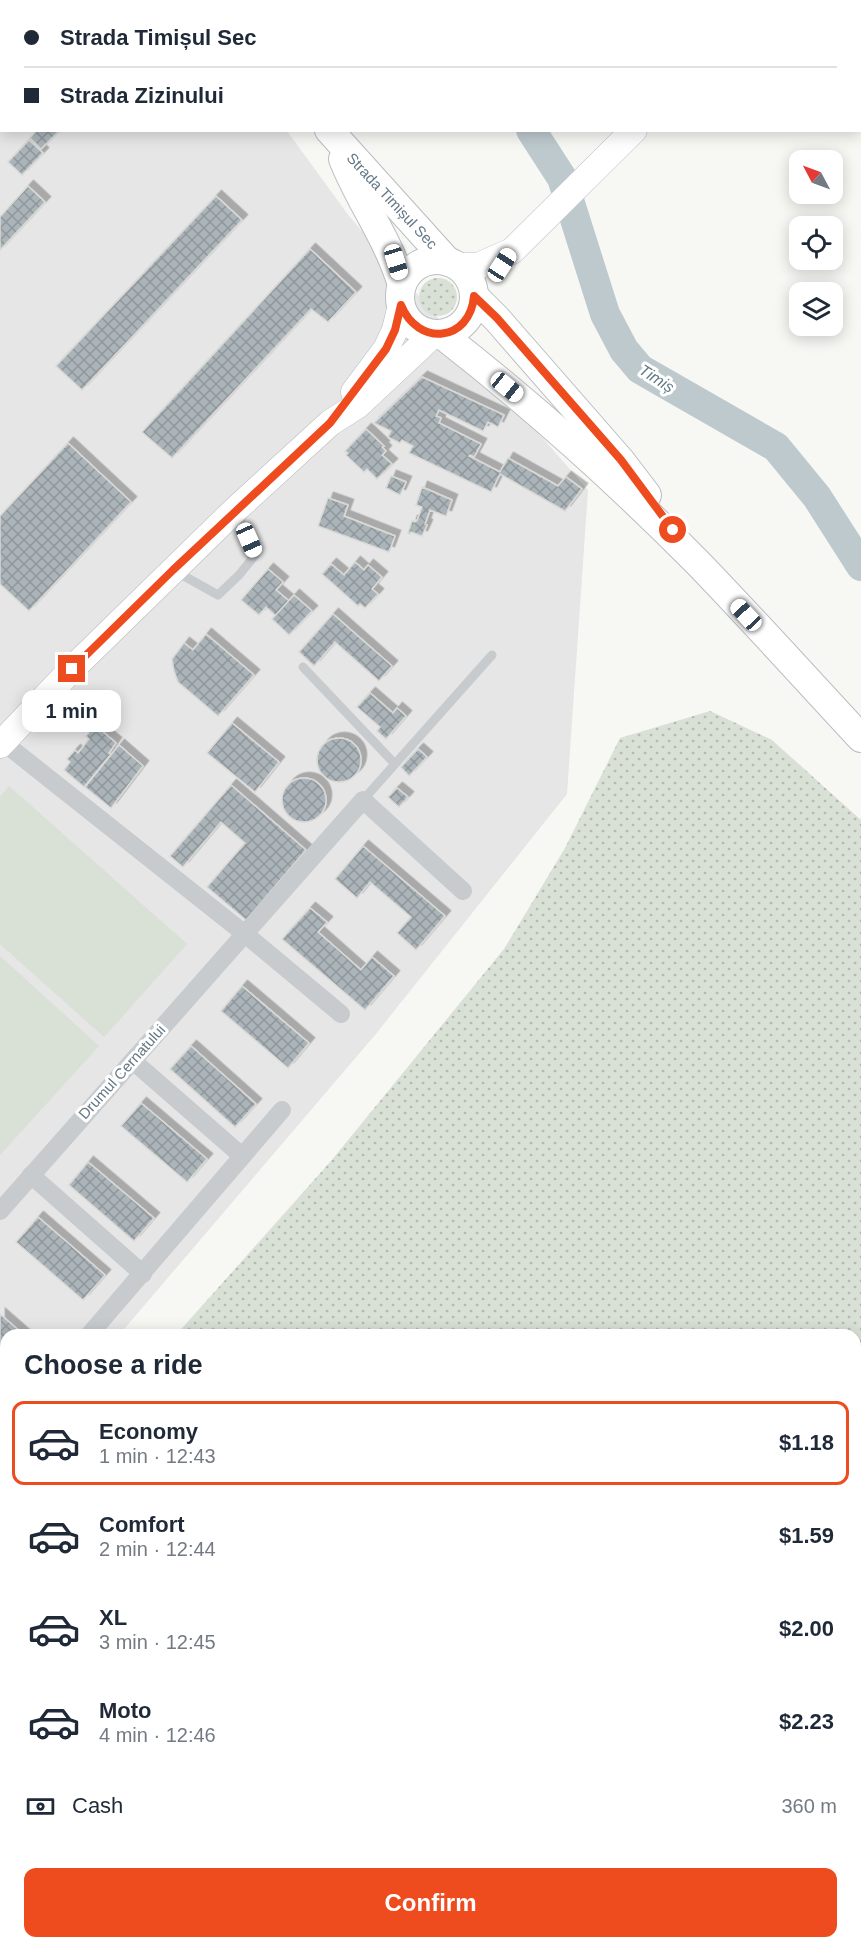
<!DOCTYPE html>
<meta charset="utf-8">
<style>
body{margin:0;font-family:Helvetica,sans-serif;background:#f2f2f3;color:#1f2937;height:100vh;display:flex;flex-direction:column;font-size:22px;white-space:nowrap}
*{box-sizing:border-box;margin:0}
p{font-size:20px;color:#747a83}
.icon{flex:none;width:33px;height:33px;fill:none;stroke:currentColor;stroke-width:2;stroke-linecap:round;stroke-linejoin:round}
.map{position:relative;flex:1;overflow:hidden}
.panel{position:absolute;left:0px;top:1329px;width:861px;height:620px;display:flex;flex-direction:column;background:#fff;border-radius:18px 18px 0 0;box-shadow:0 3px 15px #0003}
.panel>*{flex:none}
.top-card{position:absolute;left:0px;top:0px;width:861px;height:132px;box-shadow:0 3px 15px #0003;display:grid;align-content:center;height:132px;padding:0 24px;background:#fff}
.needle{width:39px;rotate:311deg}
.buttons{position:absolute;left:789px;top:150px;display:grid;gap:12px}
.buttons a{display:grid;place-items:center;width:54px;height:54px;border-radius:12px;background:#fff;box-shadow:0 3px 15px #0003;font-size:30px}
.end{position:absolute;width:27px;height:27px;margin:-14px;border:8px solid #ee4c1e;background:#fff;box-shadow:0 0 0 3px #fff}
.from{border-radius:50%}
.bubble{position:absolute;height:42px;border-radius:12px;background:#fff;box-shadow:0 3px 15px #0003;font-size:20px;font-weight:600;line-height:42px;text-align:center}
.car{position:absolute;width:18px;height:36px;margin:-18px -9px;border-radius:8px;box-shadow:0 0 4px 2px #0007;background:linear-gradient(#fff 24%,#345 0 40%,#fff 0 76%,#345 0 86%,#fff 0)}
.top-card b{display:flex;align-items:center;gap:21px;height:57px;font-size:22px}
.top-card b+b{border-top:2px solid #e0e1e3}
.top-card i{width:15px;height:15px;background:#1f2937}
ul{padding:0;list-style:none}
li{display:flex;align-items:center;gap:18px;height:84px;margin:0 12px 9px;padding:0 12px;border:3px solid transparent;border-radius:12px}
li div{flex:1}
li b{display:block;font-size:22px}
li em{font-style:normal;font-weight:600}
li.on{border-color:#ee4c1e}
li>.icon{width:54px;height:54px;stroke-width:1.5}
h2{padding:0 24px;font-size:27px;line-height:72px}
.pay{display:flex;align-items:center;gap:15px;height:66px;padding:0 24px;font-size:22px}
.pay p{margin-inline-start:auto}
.action{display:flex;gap:12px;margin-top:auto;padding:12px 24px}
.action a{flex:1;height:69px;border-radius:12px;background:#ee4c1e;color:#fff;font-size:24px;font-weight:600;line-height:69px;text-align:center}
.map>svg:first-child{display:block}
.built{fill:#e5e6e5}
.grass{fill:url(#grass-dots)}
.pitch{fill:#d9e0d5}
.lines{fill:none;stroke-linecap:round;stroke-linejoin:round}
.river{stroke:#bdc9cd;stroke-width:30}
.building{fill:url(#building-cross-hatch);stroke:#d9d9d6;stroke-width:1.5;filter:url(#shadow)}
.secondary-casing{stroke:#b7bdc1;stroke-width:27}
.primary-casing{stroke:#babec2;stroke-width:30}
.service{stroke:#c7cbce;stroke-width:9}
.minor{stroke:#c7cbce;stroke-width:18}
.secondary{stroke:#fff;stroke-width:26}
.primary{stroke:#fff;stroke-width:28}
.route{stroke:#ee4c1e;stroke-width:8}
.labels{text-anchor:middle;stroke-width:6;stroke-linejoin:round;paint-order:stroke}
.street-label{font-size:15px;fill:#647887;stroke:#fff}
.water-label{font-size:16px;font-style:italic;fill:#607a83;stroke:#fff}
</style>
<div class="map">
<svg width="861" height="1948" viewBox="0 0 861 1948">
<defs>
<pattern id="grass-dots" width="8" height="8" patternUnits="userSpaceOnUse" patternTransform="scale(1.5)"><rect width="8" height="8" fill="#d9e0d5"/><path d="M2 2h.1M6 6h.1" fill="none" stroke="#b4bab2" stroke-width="1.8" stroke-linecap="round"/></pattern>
<pattern id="building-cross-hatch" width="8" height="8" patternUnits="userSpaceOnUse" patternTransform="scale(1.5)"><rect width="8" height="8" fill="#abb4b9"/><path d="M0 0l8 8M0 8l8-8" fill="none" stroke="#8f979c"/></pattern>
<filter id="shadow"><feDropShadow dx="5.5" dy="-5.5" stdDeviation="0" flood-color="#0004"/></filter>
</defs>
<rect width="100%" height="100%" fill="#f7f7f4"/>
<polygon class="built" points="0,0 192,0 193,1 2,2 2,130 287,131 349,216 588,490 567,794 375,1035 119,1335 6,1335 6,1467 0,1474"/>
<g class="grass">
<circle cx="438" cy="297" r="19"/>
<polygon points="710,711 772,740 861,820 861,1948 0,1948 0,1538 6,1531 6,1942 855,1942 855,1335 176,1335 331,1161 504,949 565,848 620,738"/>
</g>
<g class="pitch">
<polygon points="9,786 187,944 104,1037 0,944 0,797"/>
<polygon points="0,956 99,1046 0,1155"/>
</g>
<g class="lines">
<g class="river">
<polyline points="405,0 407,2"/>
<polyline points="531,130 562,178 605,314 624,350 640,369 776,447 817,497 861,566"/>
</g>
</g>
<g class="building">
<polygon points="37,130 60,130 41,149 30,138"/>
<polygon points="29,140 43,153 22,175 8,162"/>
<polygon points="28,186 45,202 0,250 0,217"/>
<polygon points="216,196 242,220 82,390 56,366"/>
<polygon points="310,249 356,292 328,322 311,309 172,458 142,432"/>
<polygon points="422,377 504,415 498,427 488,422 483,431 439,410 436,416 441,418 439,423 481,444 474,457 470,455 469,456 500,472 508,458 558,486 566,477 582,489 565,511 500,474 491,492 409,453 413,446 402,440 400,443 388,437 391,431 374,423"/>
<polygon points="366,429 384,446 382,447 386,451 382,455 392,464 377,479 367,469 364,472 346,455 348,453 345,451"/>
<polygon points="68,443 131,502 29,611 0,584 0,516"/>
<polygon points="391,476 406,482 400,495 386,488"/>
<polygon points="422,487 452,500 446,516 430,510 425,524 427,525 422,536 411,532 410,534 408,533 412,521 415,522 416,520 417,521 422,507 416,505"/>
<polygon points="328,498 348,505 344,516 395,536 389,552 318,526"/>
<polygon points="355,562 364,570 368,565 382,577 372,589 378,594 365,608 360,604 358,606 322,574 331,564 344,575"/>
<polygon points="268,569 283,582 276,590 289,601 276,616 266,607 259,615 241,600"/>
<polygon points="294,595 312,611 289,635 272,619"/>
<polygon points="333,614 392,666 379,681 335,642 314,666 299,652"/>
<polygon points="206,634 254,675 218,716 178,682 174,671 172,659 184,643 193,650"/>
<polygon points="370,693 393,713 397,708 406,716 386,739 377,731 380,727 357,707"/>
<polygon points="232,723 279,762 255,792 207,753"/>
<polygon points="95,725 116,743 109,753 111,754 84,787 64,770 70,762 67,759 75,750 78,753 89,739 86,736"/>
<circle cx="339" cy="760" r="22"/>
<polygon points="119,745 143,766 111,808 85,787"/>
<polygon points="418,749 427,757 409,776 401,767"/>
<circle cx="304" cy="800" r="22"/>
<polygon points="231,785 306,850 246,920 207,887 245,843 221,822 183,867 170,856"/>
<polygon points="397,788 408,797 399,807 388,797"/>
<polygon points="363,846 445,916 416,950 397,933 411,917 370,882 357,898 335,879"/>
<polygon points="310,908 327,922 318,932 361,970 372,957 394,976 365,1010 282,939"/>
<polygon points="242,986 309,1043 288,1068 221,1011"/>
<polygon points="191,1046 256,1104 235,1127 170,1069"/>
<polygon points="141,1103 207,1159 187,1182 121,1126"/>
<polygon points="88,1162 154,1218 134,1241 69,1185"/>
<polygon points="38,1217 105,1275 83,1300 16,1242"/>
<polygon points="0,1314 24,1335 6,1335 6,1355 0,1350"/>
</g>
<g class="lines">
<g class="secondary-casing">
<g id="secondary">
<polyline points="771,2 772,0"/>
<polyline points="457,266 478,266 512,251 634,130"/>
<polyline points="354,392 386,349 395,330 401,305"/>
<polyline points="0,745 72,669 235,510 330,423 358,405 434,334"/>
</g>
</g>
<g class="primary-casing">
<g id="primary">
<polyline points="232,0 233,2"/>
<polyline points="329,130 448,262"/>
<path d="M343,159c17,43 46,81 59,126"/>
<circle cx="437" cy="297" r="37"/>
<polyline points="474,296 497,319 621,461 647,495"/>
<path d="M441,334c90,70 178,149 258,230 55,57 108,116 162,174"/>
</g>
</g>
<g class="service">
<polyline points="67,2 67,0"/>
<polyline points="0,102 2,102"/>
<polyline points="175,571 218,595 239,575 256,554 236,512"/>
<polyline points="303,667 395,764 363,800"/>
<polyline points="395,764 492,655"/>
</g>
<g class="minor">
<polyline points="3,742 245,934 341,1014"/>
<polyline points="133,1061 242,1156"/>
<polyline points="31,1175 143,1274"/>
<polyline points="0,1211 363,800 463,891"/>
<polyline points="89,1335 282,1110"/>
<polyline points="0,1437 6,1430"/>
</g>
<use href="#secondary" class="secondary"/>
<use href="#primary" class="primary"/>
</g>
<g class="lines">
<path class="route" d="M72,669l101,-99 157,-147 56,-74 9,-19 6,-25c17,42 69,37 73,-9l23,22 124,142 52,70"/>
</g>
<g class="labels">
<g class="street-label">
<text transform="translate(392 201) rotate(47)" y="5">Strada Timișul Sec</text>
<text transform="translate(122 1072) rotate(-48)" y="5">Drumul Cernatului</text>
</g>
<g class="water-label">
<text transform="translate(657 378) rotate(33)" y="6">Timiș</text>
</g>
</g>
</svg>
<div class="buttons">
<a><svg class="needle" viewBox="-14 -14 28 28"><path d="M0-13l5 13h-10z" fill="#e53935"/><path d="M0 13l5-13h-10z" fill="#747a83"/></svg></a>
<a><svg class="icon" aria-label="locate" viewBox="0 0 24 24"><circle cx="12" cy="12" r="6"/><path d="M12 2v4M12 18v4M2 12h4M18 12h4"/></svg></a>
<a><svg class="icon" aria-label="layers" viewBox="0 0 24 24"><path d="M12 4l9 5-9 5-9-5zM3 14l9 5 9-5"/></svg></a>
</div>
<i class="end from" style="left:673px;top:530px"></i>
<i class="end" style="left:72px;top:669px"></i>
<div class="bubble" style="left:22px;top:690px;width:99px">1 min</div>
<i class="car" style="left:396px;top:262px;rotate:163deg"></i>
<i class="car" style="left:502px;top:265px;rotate:33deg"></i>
<i class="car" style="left:507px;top:387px;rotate:129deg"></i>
<i class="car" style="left:249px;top:540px;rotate:156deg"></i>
<i class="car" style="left:746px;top:615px;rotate:317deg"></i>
<div class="top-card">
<b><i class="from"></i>Strada Timișul Sec</b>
<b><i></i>Strada Zizinului</b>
</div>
<section class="panel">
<h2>Choose a ride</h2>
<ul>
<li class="on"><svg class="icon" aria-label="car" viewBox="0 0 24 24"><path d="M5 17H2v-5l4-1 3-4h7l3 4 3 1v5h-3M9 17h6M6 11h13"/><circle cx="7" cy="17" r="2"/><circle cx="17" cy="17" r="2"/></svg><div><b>Economy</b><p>1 min · 12:43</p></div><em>$1.18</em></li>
<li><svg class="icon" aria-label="car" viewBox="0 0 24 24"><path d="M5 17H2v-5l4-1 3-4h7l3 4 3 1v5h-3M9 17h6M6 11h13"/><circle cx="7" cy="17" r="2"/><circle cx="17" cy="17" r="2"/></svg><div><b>Comfort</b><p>2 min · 12:44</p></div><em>$1.59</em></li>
<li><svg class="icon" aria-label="car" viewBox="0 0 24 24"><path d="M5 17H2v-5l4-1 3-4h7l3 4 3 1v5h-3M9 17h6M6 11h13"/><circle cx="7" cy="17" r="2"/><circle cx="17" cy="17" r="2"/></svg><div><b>XL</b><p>3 min · 12:45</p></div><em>$2.00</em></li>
<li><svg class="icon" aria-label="car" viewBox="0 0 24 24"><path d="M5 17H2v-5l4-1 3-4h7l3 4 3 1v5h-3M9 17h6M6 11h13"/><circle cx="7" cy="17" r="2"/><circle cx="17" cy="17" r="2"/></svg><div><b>Moto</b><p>4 min · 12:46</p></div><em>$2.23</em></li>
</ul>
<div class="pay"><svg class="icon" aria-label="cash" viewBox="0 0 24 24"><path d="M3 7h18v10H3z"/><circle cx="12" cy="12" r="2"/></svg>Cash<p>360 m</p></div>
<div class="action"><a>Confirm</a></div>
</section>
</div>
